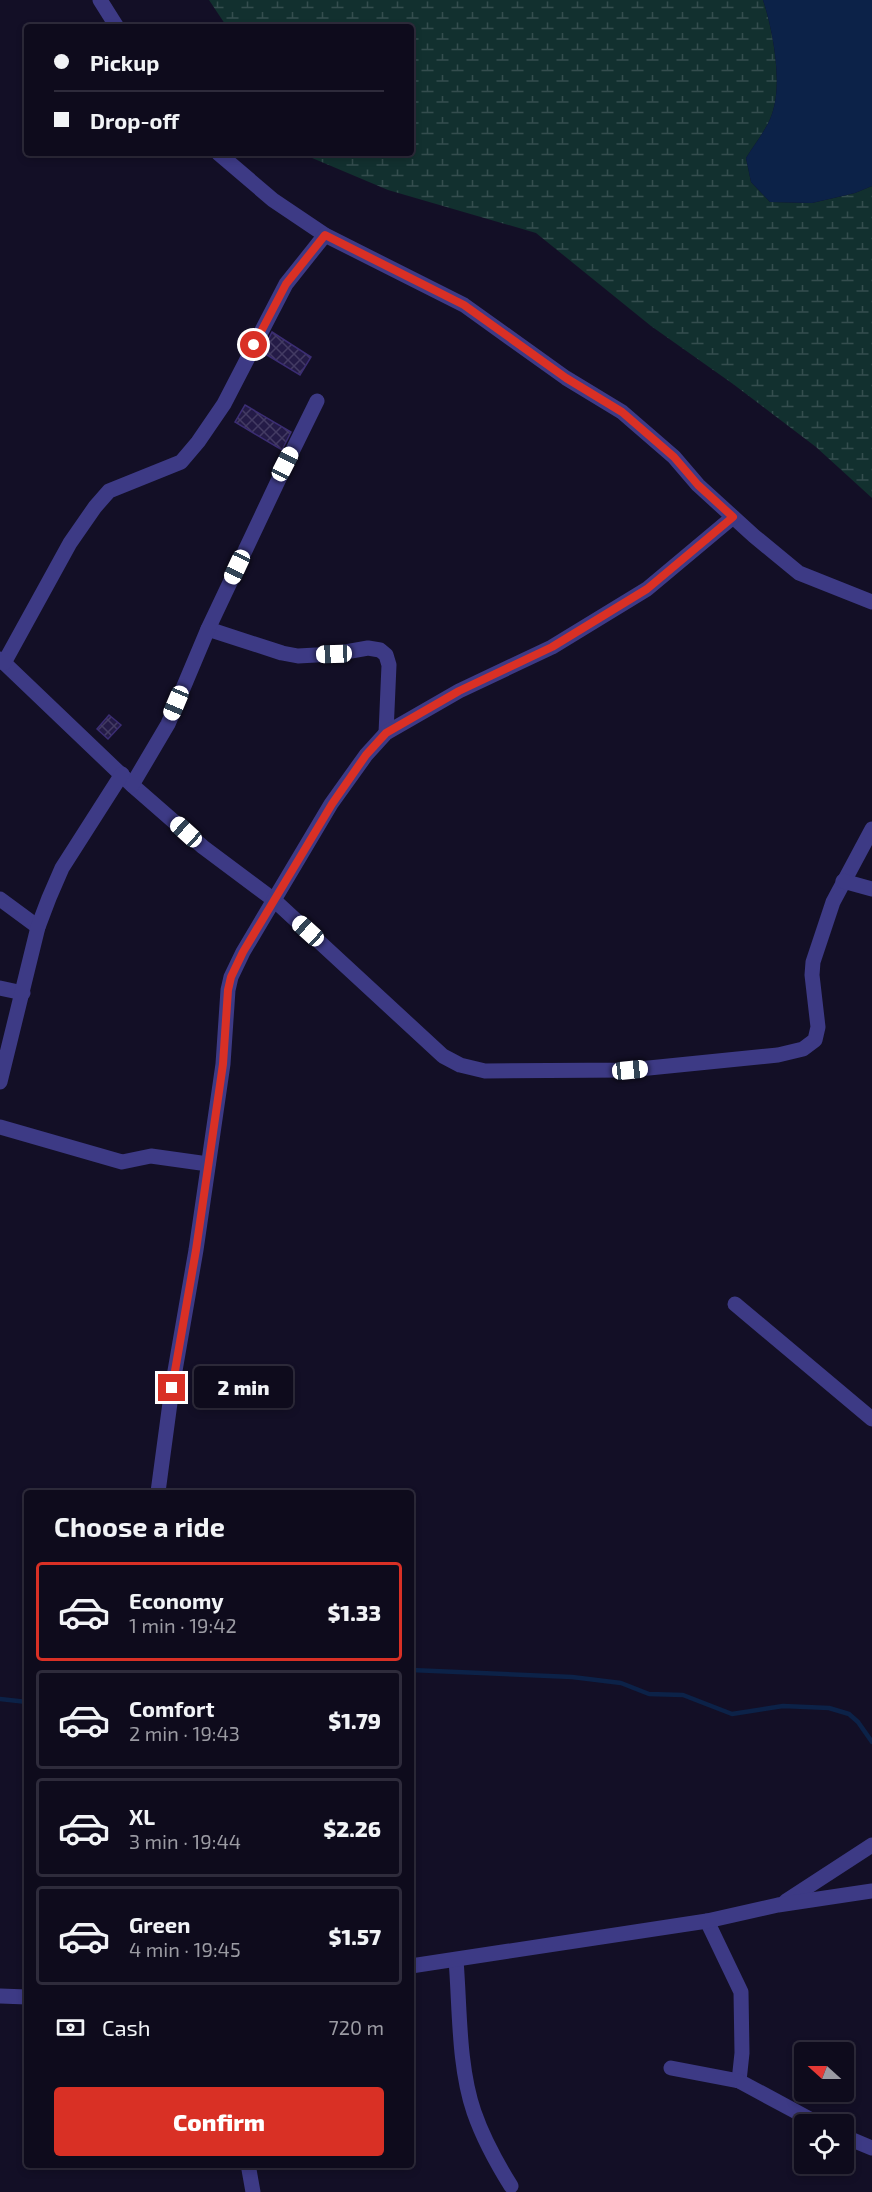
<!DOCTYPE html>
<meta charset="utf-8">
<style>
body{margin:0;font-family:"Exo 2",sans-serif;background:#1c1929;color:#f1f3f6;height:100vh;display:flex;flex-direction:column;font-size:22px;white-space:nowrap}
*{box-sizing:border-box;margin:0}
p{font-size:20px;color:#9b9ba3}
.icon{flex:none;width:33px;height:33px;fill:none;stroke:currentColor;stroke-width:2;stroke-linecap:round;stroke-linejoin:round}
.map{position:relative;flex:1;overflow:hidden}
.sheet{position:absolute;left:24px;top:1490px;width:390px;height:678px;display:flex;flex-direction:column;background:#0e0b1c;border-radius:6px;box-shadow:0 3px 9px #0003,0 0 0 2px #2e2b3b}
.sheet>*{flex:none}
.hud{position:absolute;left:24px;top:24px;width:390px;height:132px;border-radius:6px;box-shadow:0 3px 9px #0003,0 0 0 2px #2e2b3b;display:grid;align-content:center;height:132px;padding:0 30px;background:#0e0b1c}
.needle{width:39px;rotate:291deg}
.buttons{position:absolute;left:794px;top:2042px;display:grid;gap:12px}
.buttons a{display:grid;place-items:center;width:60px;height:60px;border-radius:6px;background:#0e0b1c;box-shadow:0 3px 9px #0003,0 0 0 2px #2e2b3b;font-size:30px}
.end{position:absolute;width:27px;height:27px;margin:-14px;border:8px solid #d93025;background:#fff;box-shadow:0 0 0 3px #fff}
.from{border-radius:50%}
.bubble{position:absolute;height:42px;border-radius:6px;background:#0e0b1c;box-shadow:0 3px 9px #0003,0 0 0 2px #2e2b3b;font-size:20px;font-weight:800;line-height:42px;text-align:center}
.car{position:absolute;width:18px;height:36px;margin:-18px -9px;border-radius:8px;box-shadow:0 0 4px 2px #0007;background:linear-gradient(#fff 24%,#345 0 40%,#fff 0 76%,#345 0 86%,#fff 0)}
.hud b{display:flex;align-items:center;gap:21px;height:57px;font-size:22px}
.hud b+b{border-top:2px solid #2e2b3b}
.hud i{width:15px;height:15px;background:#f1f3f6}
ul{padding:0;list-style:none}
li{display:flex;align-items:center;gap:18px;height:99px;margin:0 12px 9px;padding:0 18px;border:3px solid #2e2b3b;border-radius:6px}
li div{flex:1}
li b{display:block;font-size:22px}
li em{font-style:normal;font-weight:800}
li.current{border-color:#d93025}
li>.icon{width:54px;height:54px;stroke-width:1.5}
h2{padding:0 30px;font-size:27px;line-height:72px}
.pay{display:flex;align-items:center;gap:15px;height:66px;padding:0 30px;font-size:22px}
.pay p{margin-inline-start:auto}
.button{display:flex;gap:12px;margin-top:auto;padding:12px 30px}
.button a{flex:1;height:69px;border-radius:6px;background:#d93025;color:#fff;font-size:24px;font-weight:800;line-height:69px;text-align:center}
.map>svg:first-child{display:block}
.wetland{fill:url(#wetland-marsh)}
.water{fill:#0c2248}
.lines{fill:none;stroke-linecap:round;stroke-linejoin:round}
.stream{stroke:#0c2248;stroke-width:4.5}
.building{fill:url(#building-cross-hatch);stroke:#3b2d73;stroke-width:1.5}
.minor{stroke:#3d3a85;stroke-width:15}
.route{stroke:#d93025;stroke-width:8}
</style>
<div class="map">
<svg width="872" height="2192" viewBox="0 0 872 2192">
<defs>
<pattern id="wetland-marsh" width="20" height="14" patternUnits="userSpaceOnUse" patternTransform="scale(1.5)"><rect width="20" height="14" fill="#12302f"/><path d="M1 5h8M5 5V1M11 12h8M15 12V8" fill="none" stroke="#344d4e"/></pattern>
<pattern id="building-cross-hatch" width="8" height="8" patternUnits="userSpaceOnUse" patternTransform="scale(1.5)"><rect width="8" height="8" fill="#241b47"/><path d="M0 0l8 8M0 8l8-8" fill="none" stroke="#433b63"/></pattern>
</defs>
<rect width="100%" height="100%" fill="#130f26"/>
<path class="wetland" d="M209,0h554c10,30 20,84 9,114 -5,15 -18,31 -26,44l5,24 19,20 42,1 43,-10 17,-7v312l-56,-51 -83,-63 -82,-58 -115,-93 -148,-43 -83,-35 -2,-2h108v-126h-184z"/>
<path class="water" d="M763,0h109v186l-17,7 -43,10 -42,-1 -19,-20 -5,-24c8,-13 21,-29 26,-44 11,-30 1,-84 -9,-114z"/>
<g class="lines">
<g class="stream">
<polyline points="411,1670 572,1677 621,1683 649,1694 683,1695 732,1714 783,1706 829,1708 849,1714 858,1722 872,1742"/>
<polyline points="0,1699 27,1702"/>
</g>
</g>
<g class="building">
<polygon points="272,332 311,357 300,375 262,352"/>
<polygon points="245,405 291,432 282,450 235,422"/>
<polygon points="109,715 121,725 108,739 97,729"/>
</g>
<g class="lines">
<g class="minor">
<polyline points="100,0 117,27"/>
<polyline points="218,153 273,200 325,235 464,305 566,378 622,412 674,457 698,485 754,536 799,573 872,602"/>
<polyline points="208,629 282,653 298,656 334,654 368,648 380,650 386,655 389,665 386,733"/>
<polyline points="0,659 132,785 203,847 274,900 443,1056 460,1065 485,1071 629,1070 778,1055 803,1049 815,1040 818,1027 812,975 813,962 833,902 872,829"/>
<polyline points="4,663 70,543 95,507 109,491 181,462 198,442 224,404 286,284 325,235"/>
<polyline points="132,785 168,724 208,629 286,464 317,401"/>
<polyline points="843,881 872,889"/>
<polyline points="0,899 38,927"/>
<polyline points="0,988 23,993"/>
<polyline points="0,1082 38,927 49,898 62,868 122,774"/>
<polyline points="0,1127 122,1162 151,1156 208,1164"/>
<polyline points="735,1304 872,1419"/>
<polyline points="158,1492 172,1388 196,1250 223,1064 228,990 231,977 243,952 331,804 366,755 386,733 459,691 552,647 647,589 733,517"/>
<polyline points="786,1901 872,1845"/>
<polyline points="707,1921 741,1992 742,2053 739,2081"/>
<path d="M456,1960c4,48 2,105 18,152 9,26 22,50 37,74"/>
<polyline points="411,1966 707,1921 778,1905 872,1891"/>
<polyline points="0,1996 27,1997"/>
<polyline points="671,2068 739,2081 819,2124"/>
<polyline points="843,2136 872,2148"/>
<polyline points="248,2164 253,2192"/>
</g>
</g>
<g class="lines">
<polyline class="route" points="172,1388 196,1250 223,1064 228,990 231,977 243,952 332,804 366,755 386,733 459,691 552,647 647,589 733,517 698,485 674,457 622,412 566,378 464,305 325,235 286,284 254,345"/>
</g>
</svg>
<div class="buttons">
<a><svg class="needle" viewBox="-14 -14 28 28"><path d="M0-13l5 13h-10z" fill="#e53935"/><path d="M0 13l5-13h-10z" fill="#9b9ba3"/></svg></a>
<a><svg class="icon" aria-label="locate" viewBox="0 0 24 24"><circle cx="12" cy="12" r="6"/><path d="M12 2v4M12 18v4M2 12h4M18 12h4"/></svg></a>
</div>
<i class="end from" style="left:254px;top:345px"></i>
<i class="end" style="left:172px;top:1388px"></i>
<div class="bubble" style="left:194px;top:1366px;width:99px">2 min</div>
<i class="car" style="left:285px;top:464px;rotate:27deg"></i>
<i class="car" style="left:237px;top:567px;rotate:205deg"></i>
<i class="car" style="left:334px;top:654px;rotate:268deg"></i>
<i class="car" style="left:176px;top:703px;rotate:203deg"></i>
<i class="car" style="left:186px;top:832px;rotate:312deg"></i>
<i class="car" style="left:308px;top:931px;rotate:312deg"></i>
<i class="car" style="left:630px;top:1070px;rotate:84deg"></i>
<div class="hud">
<b><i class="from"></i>Pickup</b>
<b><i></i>Drop-off</b>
</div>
<section class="sheet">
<h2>Choose a ride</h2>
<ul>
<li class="current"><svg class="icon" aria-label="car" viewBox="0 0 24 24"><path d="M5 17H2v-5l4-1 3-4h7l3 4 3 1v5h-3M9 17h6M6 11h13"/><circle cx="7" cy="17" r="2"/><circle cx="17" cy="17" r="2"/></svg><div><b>Economy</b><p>1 min · 19:42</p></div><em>$1.33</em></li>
<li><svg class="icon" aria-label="car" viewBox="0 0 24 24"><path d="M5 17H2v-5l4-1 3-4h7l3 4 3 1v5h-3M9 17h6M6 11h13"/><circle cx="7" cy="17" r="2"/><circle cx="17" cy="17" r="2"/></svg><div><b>Comfort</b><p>2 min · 19:43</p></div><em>$1.79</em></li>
<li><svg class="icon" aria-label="car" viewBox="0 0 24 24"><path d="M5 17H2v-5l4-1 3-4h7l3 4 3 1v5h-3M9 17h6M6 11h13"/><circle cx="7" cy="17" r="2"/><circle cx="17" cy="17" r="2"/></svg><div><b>XL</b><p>3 min · 19:44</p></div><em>$2.26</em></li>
<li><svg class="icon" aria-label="car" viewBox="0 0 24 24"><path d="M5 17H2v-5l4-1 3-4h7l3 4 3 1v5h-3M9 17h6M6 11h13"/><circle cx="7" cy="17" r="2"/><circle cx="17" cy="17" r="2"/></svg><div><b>Green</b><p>4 min · 19:45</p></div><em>$1.57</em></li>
</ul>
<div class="pay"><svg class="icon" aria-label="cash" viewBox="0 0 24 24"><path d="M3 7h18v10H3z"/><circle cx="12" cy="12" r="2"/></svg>Cash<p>720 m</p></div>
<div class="button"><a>Confirm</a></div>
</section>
</div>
